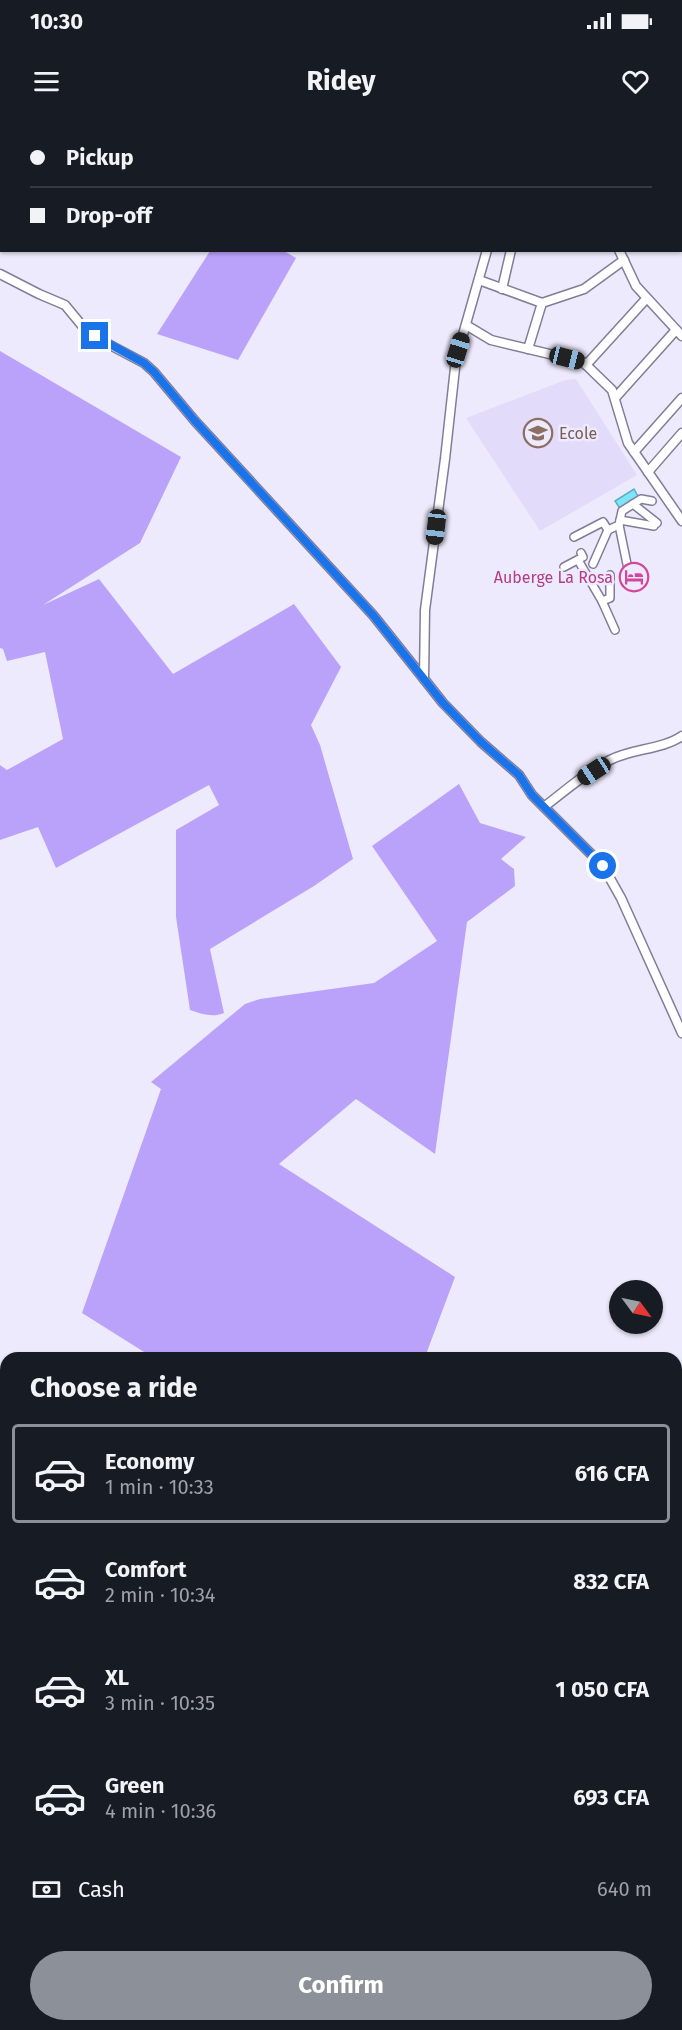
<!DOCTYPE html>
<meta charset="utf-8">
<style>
body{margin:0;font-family:"Fira Sans",sans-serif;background:#242831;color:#f1f3f6;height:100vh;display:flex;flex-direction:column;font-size:22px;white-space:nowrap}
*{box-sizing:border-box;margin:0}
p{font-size:20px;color:#9ea1a6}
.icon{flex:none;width:33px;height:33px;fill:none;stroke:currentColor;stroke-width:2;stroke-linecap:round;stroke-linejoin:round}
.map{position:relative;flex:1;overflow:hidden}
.drawer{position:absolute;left:0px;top:1232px;width:682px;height:680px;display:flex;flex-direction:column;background:#171b24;border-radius:18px 18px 0 0;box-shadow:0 2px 4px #0004}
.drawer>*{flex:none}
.banner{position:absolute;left:0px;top:0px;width:682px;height:132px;box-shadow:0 2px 4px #0004;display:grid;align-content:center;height:132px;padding:0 30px;background:#171b24}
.needle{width:39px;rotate:123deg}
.tools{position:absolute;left:609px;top:1160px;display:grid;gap:12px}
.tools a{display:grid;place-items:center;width:54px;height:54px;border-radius:50%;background:#171b24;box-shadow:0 2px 4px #0004;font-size:30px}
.end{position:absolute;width:27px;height:27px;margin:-14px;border:8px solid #1a73e8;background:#fff;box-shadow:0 0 0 3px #fff}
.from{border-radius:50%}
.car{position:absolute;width:18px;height:36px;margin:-18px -9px;border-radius:8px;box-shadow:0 0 4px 2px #0007;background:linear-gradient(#222 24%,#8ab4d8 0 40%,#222 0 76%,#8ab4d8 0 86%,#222 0)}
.banner b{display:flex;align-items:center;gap:21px;height:57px;font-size:22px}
.banner b+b{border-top:2px solid #363941}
.banner i{width:15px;height:15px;background:#f1f3f6}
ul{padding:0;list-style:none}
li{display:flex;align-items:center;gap:18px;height:99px;margin:0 12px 9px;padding:0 18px;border:3px solid transparent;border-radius:6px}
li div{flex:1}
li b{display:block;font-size:22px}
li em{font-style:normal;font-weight:700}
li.current{border-color:#8c9099}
li>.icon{width:54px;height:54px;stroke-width:1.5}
h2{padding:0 30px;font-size:27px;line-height:72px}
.pay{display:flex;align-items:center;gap:15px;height:66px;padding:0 30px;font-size:22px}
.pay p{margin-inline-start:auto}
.button{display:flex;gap:12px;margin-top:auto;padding:12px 30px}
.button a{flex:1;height:69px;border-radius:36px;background:#8c9099;color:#fff;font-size:24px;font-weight:700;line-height:69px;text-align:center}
.status{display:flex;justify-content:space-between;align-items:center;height:42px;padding:0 30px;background:#171b24;direction:ltr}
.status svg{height:16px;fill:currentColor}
header{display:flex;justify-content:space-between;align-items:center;height:78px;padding:0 30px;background:#171b24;font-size:27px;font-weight:700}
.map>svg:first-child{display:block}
.built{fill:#e2dcfa}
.forest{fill:#baa2fa}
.water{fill:#7de5fb;stroke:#62aabd;stroke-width:1.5}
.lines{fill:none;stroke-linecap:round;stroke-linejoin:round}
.stream{stroke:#62aabd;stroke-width:2}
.pedestrian-casing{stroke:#827c97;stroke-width:10}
.minor-casing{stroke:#827c97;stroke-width:11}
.pedestrian{stroke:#fff;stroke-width:7}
.minor{stroke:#fff;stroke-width:8}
.route{stroke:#1a73e8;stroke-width:8}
.labels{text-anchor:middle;stroke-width:5;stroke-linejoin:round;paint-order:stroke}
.education-label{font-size:16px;fill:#785e54;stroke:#eeeafd;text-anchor:start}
.hotel-label{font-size:16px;fill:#b23c85;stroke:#eeeafd;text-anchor:end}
</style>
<div class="status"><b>10:30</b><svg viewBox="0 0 49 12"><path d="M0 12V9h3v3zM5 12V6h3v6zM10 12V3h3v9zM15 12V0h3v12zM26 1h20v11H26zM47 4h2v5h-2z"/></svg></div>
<header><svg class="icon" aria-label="menu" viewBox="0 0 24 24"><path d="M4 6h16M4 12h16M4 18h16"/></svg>Ridey<svg class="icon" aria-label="heart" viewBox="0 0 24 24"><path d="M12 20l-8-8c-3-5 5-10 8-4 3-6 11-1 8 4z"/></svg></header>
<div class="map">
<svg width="682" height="1910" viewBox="0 0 682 1910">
<rect width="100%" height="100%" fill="#eeeafd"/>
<polygon class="built" points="576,259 637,355 540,411 466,298 565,260"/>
<g class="forest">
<polygon points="51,0 260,0 260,2 53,2"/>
<polygon points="210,131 284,131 296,138 238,240 157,214"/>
<path d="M0,231l181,106 -41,86 -97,62 56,-26 74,95 121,-70 47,63 -30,58 9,20 33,114 -39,27 -104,63 14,64c-12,5 -22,1 -34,-3l-14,-93v-87l43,-25 -10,-20 -153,83 -18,-41 -38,13v-75l7,5 56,-31 -18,-87 -38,9 -4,-12 -3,-1z"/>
<polygon points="459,664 480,703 526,717 501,739 514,749 515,766 467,802 435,1034 356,979 279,1044 455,1157 425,1237 152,1237 82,1193 161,969 151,962 245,884 260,879 374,863 437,821 372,726"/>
<polygon points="677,1500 679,1504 682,1503 682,1546 677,1549"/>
<polygon points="682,1702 682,1751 677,1756 677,1708"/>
</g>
<polygon class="water" points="634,369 639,378 621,390 615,381"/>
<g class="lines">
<g class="stream">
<polyline points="676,1671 682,1669"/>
<polyline points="531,1910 533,1905"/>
</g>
<g class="pedestrian-casing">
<g id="pedestrian">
<polyline points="633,384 657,403"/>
<polyline points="620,400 654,406"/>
<polyline points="574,417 603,402 608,410"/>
<polyline points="578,440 602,481 615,510"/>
<polyline points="593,444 608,410 619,405"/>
<polyline points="564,447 583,437 581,433"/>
<polyline points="628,449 619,405 622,391 641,379 652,381"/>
<polyline points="602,481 610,478 610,455"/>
</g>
</g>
<g class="minor-casing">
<g id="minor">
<polyline points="531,0 531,2"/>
<polyline points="552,2 552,0"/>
<polyline points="579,2 579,0"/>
<polyline points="681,2 682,1"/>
<polyline points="487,130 456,239 445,339 425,490 424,559 443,583 481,622 519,655 532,675 603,746 621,778 682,913"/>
<polyline points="619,130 636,166 682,216"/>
<polyline points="0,154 39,174 65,185 84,208 95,217 144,243 154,252 195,301 373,495 424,559"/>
<polyline points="479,160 542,183 584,169 624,140"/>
<polyline points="502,169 511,130"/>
<polyline points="466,205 491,220 583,242 612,270 628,323 682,401"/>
<polyline points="528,229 542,183"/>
<polyline points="586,245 646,179"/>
<polyline points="615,278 676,210"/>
<polyline points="634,332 682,278"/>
<polyline points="648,352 682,313"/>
<path d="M544,687c21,-16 42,-35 66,-47 23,-12 51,-10 72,-24"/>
<polyline points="676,1813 682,1812"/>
<polyline points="142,1905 152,1910"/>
<polyline points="451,1910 459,1905"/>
</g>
</g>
<use href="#pedestrian" class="pedestrian"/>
<use href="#minor" class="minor"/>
</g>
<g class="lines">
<polyline class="route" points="95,216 144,243 154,252 195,301 373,495 443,583 481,622 519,655 532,675 603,746"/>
</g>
<defs>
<g id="school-ring" transform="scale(1.5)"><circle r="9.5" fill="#eeeafd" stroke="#8d6e63" stroke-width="1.5"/><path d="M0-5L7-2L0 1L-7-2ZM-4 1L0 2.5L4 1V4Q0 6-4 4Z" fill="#8d6e63"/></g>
<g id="hotel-ring" transform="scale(1.5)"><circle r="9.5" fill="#eeeafd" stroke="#d1479c" stroke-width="1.5"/><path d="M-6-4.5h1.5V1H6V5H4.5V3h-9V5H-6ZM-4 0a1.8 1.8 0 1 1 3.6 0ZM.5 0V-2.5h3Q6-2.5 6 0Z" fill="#d1479c"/></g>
</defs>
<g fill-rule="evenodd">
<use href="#school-ring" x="538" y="313"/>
<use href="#hotel-ring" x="634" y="457"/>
</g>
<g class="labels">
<g class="education-label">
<text x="559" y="319">Ecole</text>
</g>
<g class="hotel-label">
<text x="613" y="463">Auberge La Rosa</text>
</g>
</g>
</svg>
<div class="tools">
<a><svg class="needle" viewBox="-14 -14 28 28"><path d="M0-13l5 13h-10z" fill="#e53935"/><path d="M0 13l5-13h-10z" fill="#9ea1a6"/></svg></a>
</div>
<i class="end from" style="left:603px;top:746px"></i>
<i class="end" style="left:95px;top:216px"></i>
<i class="car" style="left:458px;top:230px;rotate:17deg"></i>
<i class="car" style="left:567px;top:238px;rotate:104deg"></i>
<i class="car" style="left:436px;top:407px;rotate:187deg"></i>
<i class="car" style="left:594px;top:651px;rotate:237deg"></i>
<div class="banner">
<b><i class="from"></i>Pickup</b>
<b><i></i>Drop-off</b>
</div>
<section class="drawer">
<h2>Choose a ride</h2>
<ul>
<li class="current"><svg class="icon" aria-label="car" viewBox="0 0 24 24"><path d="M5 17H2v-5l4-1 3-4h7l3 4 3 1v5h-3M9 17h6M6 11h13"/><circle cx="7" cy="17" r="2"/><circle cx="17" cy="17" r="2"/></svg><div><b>Economy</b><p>1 min · 10:33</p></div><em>616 CFA</em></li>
<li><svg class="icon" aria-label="car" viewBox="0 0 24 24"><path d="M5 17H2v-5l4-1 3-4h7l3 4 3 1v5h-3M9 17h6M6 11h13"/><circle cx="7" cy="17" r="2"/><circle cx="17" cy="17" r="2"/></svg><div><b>Comfort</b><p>2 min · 10:34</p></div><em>832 CFA</em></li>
<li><svg class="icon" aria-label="car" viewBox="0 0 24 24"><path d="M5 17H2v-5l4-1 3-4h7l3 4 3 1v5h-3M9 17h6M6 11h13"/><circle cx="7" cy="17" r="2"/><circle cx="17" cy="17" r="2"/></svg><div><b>XL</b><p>3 min · 10:35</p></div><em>1 050 CFA</em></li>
<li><svg class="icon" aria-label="car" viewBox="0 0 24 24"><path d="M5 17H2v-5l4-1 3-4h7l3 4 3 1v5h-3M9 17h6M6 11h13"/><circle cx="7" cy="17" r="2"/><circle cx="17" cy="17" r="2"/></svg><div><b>Green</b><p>4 min · 10:36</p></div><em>693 CFA</em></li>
</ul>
<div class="pay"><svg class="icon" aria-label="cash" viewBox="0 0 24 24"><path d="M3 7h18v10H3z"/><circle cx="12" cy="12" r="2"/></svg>Cash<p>640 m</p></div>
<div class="button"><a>Confirm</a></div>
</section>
</div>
